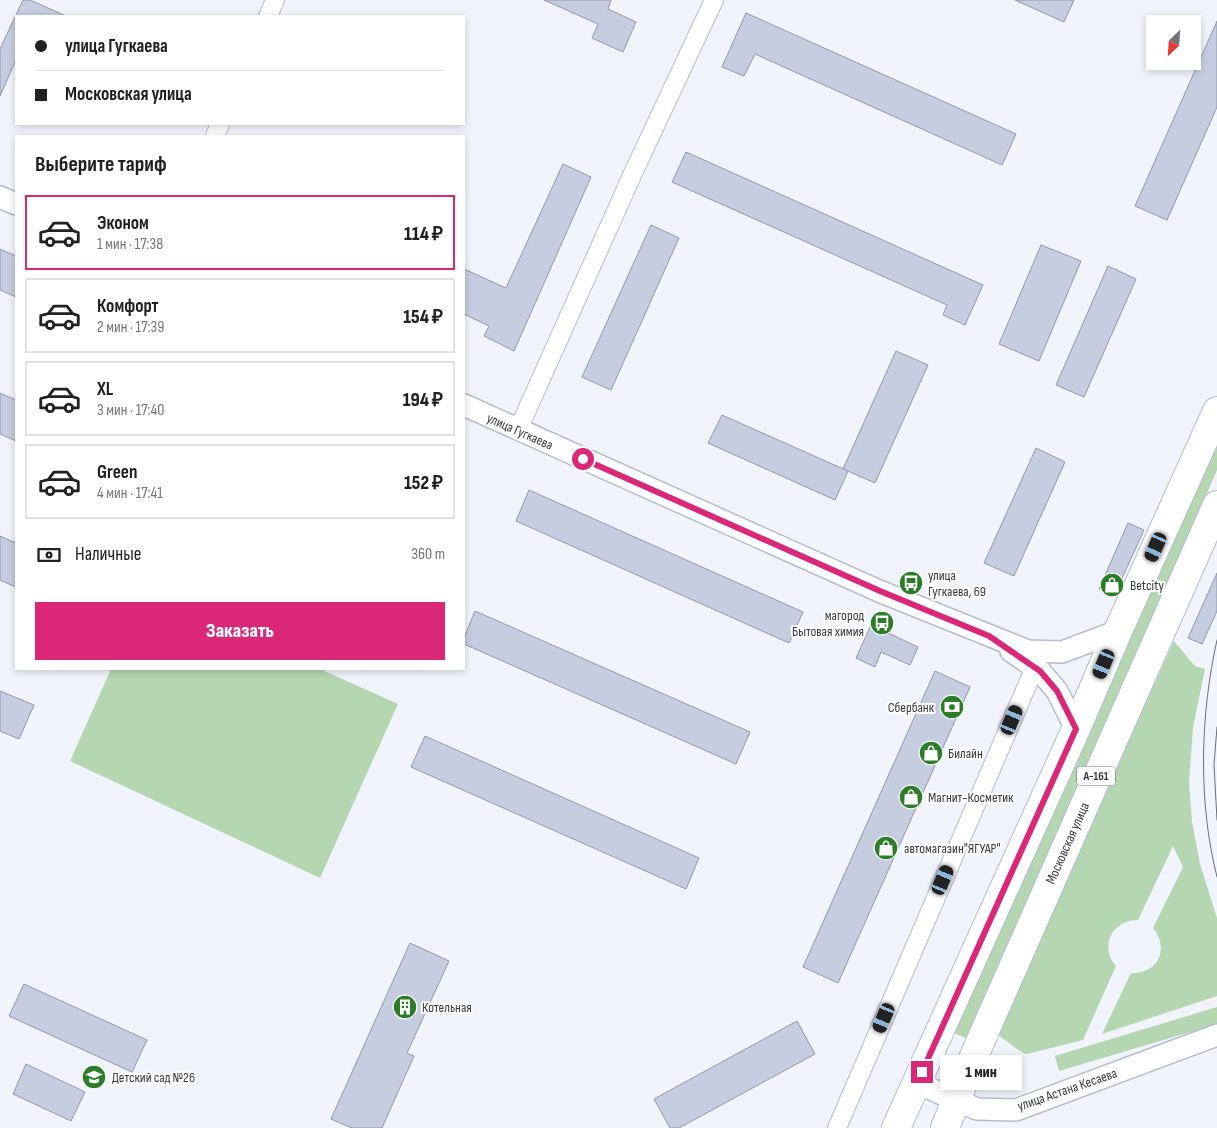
<!DOCTYPE html>
<html lang="ru">
<meta charset="utf-8">
<style>
body{margin:0;font-family:"Sofia Sans Condensed",sans-serif;background:#f2f2f2;color:#202124;height:100vh;display:flex;flex-direction:column;font-size:19px;white-space:nowrap}
*{box-sizing:border-box;margin:0}
p{font-size:16px;color:#757577}
.icon{flex:none;width:28px;height:28px;fill:none;stroke:currentColor;stroke-width:2;stroke-linecap:round;stroke-linejoin:round}
.map{position:relative;flex:1;overflow:hidden}
.panel{position:absolute;left:15px;top:135px;width:450px;height:535px;display:flex;flex-direction:column;background:#fff;border-radius:0px;box-shadow:0 2px 8px #0003}
.panel>*{flex:none}
.top-card{position:absolute;left:15px;top:15px;width:450px;height:110px;border-radius:0px;box-shadow:0 2px 8px #0003;display:grid;align-content:center;height:110px;padding:0 20px;background:#fff}
.needle{width:32px;rotate:205deg}
.controls{position:absolute;left:1146px;top:15px;display:grid;gap:10px}
.controls a{display:grid;place-items:center;width:55px;height:55px;border-radius:0px;background:#fff;box-shadow:0 2px 8px #0003;font-size:25px}
.end{position:absolute;width:22px;height:22px;margin:-11px;border:6px solid #db2777;background:#fff;box-shadow:0 0 0 2px #fff}
.from{border-radius:50%}
.bubble{position:absolute;height:35px;border-radius:0px;background:#fff;box-shadow:0 2px 8px #0003;font-size:16px;font-weight:800;line-height:35px;text-align:center}
.car{position:absolute;width:15px;height:30px;margin:-15px -8px;border-radius:6px;box-shadow:0 0 4px 1px #0007;background:linear-gradient(#222 24%,#8ab4d8 0 40%,#222 0 76%,#8ab4d8 0 86%,#222 0)}
.top-card b{display:flex;align-items:center;gap:18px;height:48px;font-size:19px}
.top-card b+b{border-top:1px solid #e0e0e0}
.top-card i{width:12px;height:12px;background:#202124}
ul{padding:0;list-style:none}
li{display:flex;align-items:center;gap:15px;height:75px;margin:0 10px 8px;padding:0 10px;border:2px solid #e0e0e0;border-radius:0px}
li div{flex:1}
li b{display:block;font-size:19px}
li em{font-style:normal;font-weight:800}
li.selected{border-color:#db2777}
li>.icon{width:45px;height:45px;stroke-width:1.5}
h2{padding:0 20px;font-size:22px;line-height:60px}
.pay{display:flex;align-items:center;gap:12px;height:55px;padding:0 20px;font-size:19px}
.pay p{margin-inline-start:auto}
.action{display:flex;gap:10px;margin-top:auto;padding:10px 20px}
.action a{flex:1;height:58px;border-radius:0px;background:#db2777;color:#fff;font-size:20px;font-weight:800;line-height:58px;text-align:center}
.map>svg:first-child{display:block}
.green{fill:#b4d6b1}
.building{fill:#c6cde1;stroke:#9197aa}
.lines{fill:none;stroke-linecap:round;stroke-linejoin:round}
.minor-casing{stroke:#b5bcd0;stroke-width:20}
.tertiary-casing{stroke:#b5bcd0;stroke-width:24}
.trunk-casing{stroke:#b5bcd0;stroke-width:30}
.minor{stroke:#fff;stroke-width:18}
.tertiary{stroke:#fff;stroke-width:21}
.trunk{stroke:#fff;stroke-width:28}
.tram{stroke:#6c6f77;stroke-width:1}
.route{stroke:#db2777;stroke-width:6}
.labels{text-anchor:middle;stroke-width:4;stroke-linejoin:round;paint-order:stroke}
.shield{fill:#fff;stroke:#73757b;stroke-width:1}
.shield-label{font-size:12px;font-weight:bold;fill:#373a42}
.street-label{font-size:14px;fill:#373a42;stroke:#fff}
.poi-label{font-size:14px;fill:#373a42;stroke:#fff;text-anchor:start}
</style>
<div class="map">
<svg width="1217" height="1128" viewBox="0 0 1217 1128">
<rect width="100%" height="100%" fill="#f1f4fc"/>
<g class="green">
<polygon points="1217,434 1217,470 968,1039 949,1031"/>
<path d="M1174,641l21,25 10,3 -12,58 -4,56 3,39 8,42 17,54v78l-115,38 29,-61c27,1 39,-24 22,-45l30,-61 -10,-21 -35,74c-26,0 -39,27 -22,46l-33,74 -56,14 -4,-1 -25,-18 -1,-5z"/>
<polygon points="111,669 320,669 398,704 320,878 70,761"/>
<polygon points="1217,1007 1217,1024 1059,1071 1055,1056"/>
</g>
<g class="building">
<polygon points="23,0 30,0 66,16 16,16 16,60 0,96 0,49"/>
<polygon points="544,0 611,0 608,9 636,22 623,52 592,38 598,24"/>
<polygon points="1015,0 1074,0 1064,22"/>
<polygon points="746,13 1016,134 1002,165 755,54 744,76 722,67"/>
<polygon points="1217,21 1217,107 1167,220 1135,206"/>
<polygon points="686,152 983,285 965,325 943,315 947,305 672,182"/>
<polygon points="563,164 591,177 514,351 484,336 489,326 464,314 464,269 506,288"/>
<polygon points="651,225 679,238 611,390 582,377"/>
<polygon points="1041,245 1081,261 1039,361 999,344"/>
<polygon points="0,249 16,256 16,297 0,290"/>
<polygon points="1108,266 1136,279 1084,397 1056,385"/>
<polygon points="896,351 928,365 875,483 843,469"/>
<polygon points="0,393 16,400 16,441 0,434"/>
<polygon points="722,415 848,471 835,500 708,443"/>
<polygon points="1036,448 1065,462 1014,576 984,563"/>
<polygon points="529,490 803,612 789,643 516,521"/>
<polygon points="1128,523 1144,530 1114,596 1099,589"/>
<polygon points="0,536 16,543 16,587 0,580"/>
<polygon points="1217,573 1217,611 1202,644 1188,638"/>
<polygon points="475,611 750,732 736,764 464,644 464,638"/>
<polygon points="871,625 918,647 910,665 881,652 875,667 856,658"/>
<polygon points="935,671 970,687 838,983 803,967"/>
<polygon points="0,691 34,705 19,739 0,731"/>
<polygon points="425,736 699,858 686,889 411,767"/>
<polygon points="410,943 449,961 407,1053 414,1056 382,1128 352,1128 331,1119"/>
<polygon points="24,984 147,1040 132,1072 9,1016"/>
<polygon points="797,1021 815,1054 679,1128 670,1128 654,1099"/>
<polygon points="26,1064 85,1092 71,1121 13,1094"/>
</g>
<g class="lines">
<g class="minor-casing">
<g id="minor">
<polyline points="268,16 275,0"/>
<polyline points="215,136 220,124"/>
<polyline points="518,430 634,171 714,0"/>
<polyline points="837,1128 1035,667"/>
</g>
</g>
<g class="tertiary-casing">
<g id="tertiary">
<polyline points="0,197 16,204"/>
<polyline points="464,405 879,591 1028,651 1062,652 1118,631"/>
<polyline points="1011,651 1040,671 1057,691 1076,729"/>
<polyline points="917,1083 977,1109 1016,1110 1217,1035"/>
</g>
</g>
<g class="trunk-casing">
<g id="trunk">
<polyline points="896,1128 1076,729 1118,631 1217,411"/>
<polyline points="945,1128 977,1049 1217,505"/>
</g>
</g>
<use href="#minor" class="minor"/>
<use href="#tertiary" class="tertiary"/>
<use href="#trunk" class="trunk"/>
<g class="tram">
<path d="M1217,640c-17,76 -19,162 0,237"/>
<polyline points="1217,727 1214,765 1217,820"/>
</g>
</g>
<g class="lines">
<polyline class="route" points="583,459 880,591 989,636 1040,671 1057,691 1076,729 922,1072"/>
</g>
<defs>
<g id="bus-disc" transform="scale(1.25)"><circle r="9.5" fill="#2b7d28" stroke="#fff"/><path d="M-5-6H5V4H4V6H2V4H-2V6H-4V4H-5ZM-3.5-4V0h7V-4ZM-3.5 1.2v1.5H-2V1.2ZM2 1.2v1.5H3.5V1.2Z" fill="#fff"/></g>
<g id="shop-disc" transform="scale(1.25)"><circle r="9.5" fill="#2b7d28" stroke="#fff"/><path d="M-5-2.5h2.3a2.7 3.5 0 0 1 5.4 0H5L5.5 6h-11ZM-1.5-2.5h3a1.5 2.3 0 0 0-3 0Z" fill="#fff"/></g>
<g id="bank-disc" transform="scale(1.25)"><circle r="9.5" fill="#2b7d28" stroke="#fff"/><path d="M-6-4H6V4H-6ZM0-2.3a2.3 2.3 0 1 0 0 4.6a2.3 2.3 0 1 0 0-4.6Z" fill="#fff"/></g>
<g id="building-disc" transform="scale(1.25)"><circle r="9.5" fill="#2b7d28" stroke="#fff"/><path d="M-4-6H4V6H1V3H-1V6H-4ZM-2.5-4.3h1.7v1.8h-1.7ZM.8-4.3h1.7v1.8H.8ZM-2.5-1h1.7V.8h-1.7ZM.8-1h1.7V.8H.8Z" fill="#fff"/></g>
<g id="school-disc" transform="scale(1.25)"><circle r="9.5" fill="#2b7d28" stroke="#fff"/><path d="M0-5L7-2L0 1L-7-2ZM-4 1L0 2.5L4 1V4Q0 6-4 4Z" fill="#fff"/></g>
</defs>
<g fill-rule="evenodd">
<use href="#bus-disc" x="911" y="583"/>
<use href="#shop-disc" x="1112" y="585"/>
<use href="#bus-disc" x="882" y="623"/>
<use href="#bank-disc" x="952" y="707"/>
<use href="#shop-disc" x="931" y="753"/>
<use href="#shop-disc" x="911" y="797"/>
<use href="#shop-disc" x="886" y="848"/>
<use href="#building-disc" x="405" y="1007"/>
<use href="#school-disc" x="94" y="1077"/>
</g>
<g class="labels">
<rect class="shield" x="1077" y="766.5" width="38" height="19" rx="4"/>
<g class="shield-label">
<text x="1096" y="780">А-161</text>
</g>
<g class="street-label">
<text transform="translate(520 431) rotate(24)" y="5">улица Гугкаева</text>
<text transform="translate(1067 843) rotate(-66)" y="5">Московская улица</text>
<text transform="translate(1067 1089) rotate(-19)" y="5">улица Астана Кесаева</text>
</g>
<g class="poi-label">
<text x="928" y="580">улица<tspan x="928" dy="16">Гугкаева, 69</tspan></text>
<text x="1130" y="590">Betcity</text>
<text x="864" y="620" text-anchor="end">магород<tspan x="864" dy="16">Бытовая химия</tspan></text>
<text x="934" y="712" text-anchor="end">Сбербанк</text>
<text x="948" y="758">Билайн</text>
<text x="928" y="802">Магнит-Косметик</text>
<text x="904" y="853">автомагазин"ЯГУАР"</text>
<text x="422" y="1012">Котельная</text>
<text x="112" y="1082">Детский сад №26</text>
</g>
</g>
</svg>
<div class="controls">
<a><svg class="needle" viewBox="-14 -14 28 28"><path d="M0-13l5 13h-10z" fill="#e53935"/><path d="M0 13l5-13h-10z" fill="#757577"/></svg></a>
</div>
<i class="end from" style="left:583px;top:459px"></i>
<i class="end" style="left:922px;top:1072px"></i>
<div class="bubble" style="left:940px;top:1055px;width:82px">1 мин</div>
<i class="car" style="left:1156px;top:547px;rotate:204deg"></i>
<i class="car" style="left:1104px;top:664px;rotate:203deg"></i>
<i class="car" style="left:1012px;top:720px;rotate:23deg"></i>
<i class="car" style="left:943px;top:880px;rotate:23deg"></i>
<i class="car" style="left:884px;top:1018px;rotate:203deg"></i>
<div class="top-card">
<b><i class="from"></i>улица Гугкаева</b>
<b><i></i>Московская улица</b>
</div>
<section class="panel">
<h2>Выберите тариф</h2>
<ul>
<li class="selected"><svg class="icon" aria-label="car" viewBox="0 0 24 24"><path d="M5 17H2v-5l4-1 3-4h7l3 4 3 1v5h-3M9 17h6M6 11h13"/><circle cx="7" cy="17" r="2"/><circle cx="17" cy="17" r="2"/></svg><div><b>Эконом</b><p>1 мин · 17:38</p></div><em>114 ₽</em></li>
<li><svg class="icon" aria-label="car" viewBox="0 0 24 24"><path d="M5 17H2v-5l4-1 3-4h7l3 4 3 1v5h-3M9 17h6M6 11h13"/><circle cx="7" cy="17" r="2"/><circle cx="17" cy="17" r="2"/></svg><div><b>Комфорт</b><p>2 мин · 17:39</p></div><em>154 ₽</em></li>
<li><svg class="icon" aria-label="car" viewBox="0 0 24 24"><path d="M5 17H2v-5l4-1 3-4h7l3 4 3 1v5h-3M9 17h6M6 11h13"/><circle cx="7" cy="17" r="2"/><circle cx="17" cy="17" r="2"/></svg><div><b>XL</b><p>3 мин · 17:40</p></div><em>194 ₽</em></li>
<li><svg class="icon" aria-label="car" viewBox="0 0 24 24"><path d="M5 17H2v-5l4-1 3-4h7l3 4 3 1v5h-3M9 17h6M6 11h13"/><circle cx="7" cy="17" r="2"/><circle cx="17" cy="17" r="2"/></svg><div><b>Green</b><p>4 мин · 17:41</p></div><em>152 ₽</em></li>
</ul>
<div class="pay"><svg class="icon" aria-label="cash" viewBox="0 0 24 24"><path d="M3 7h18v10H3z"/><circle cx="12" cy="12" r="2"/></svg>Наличные<p>360 m</p></div>
<div class="action"><a>Заказать</a></div>
</section>
</div>
